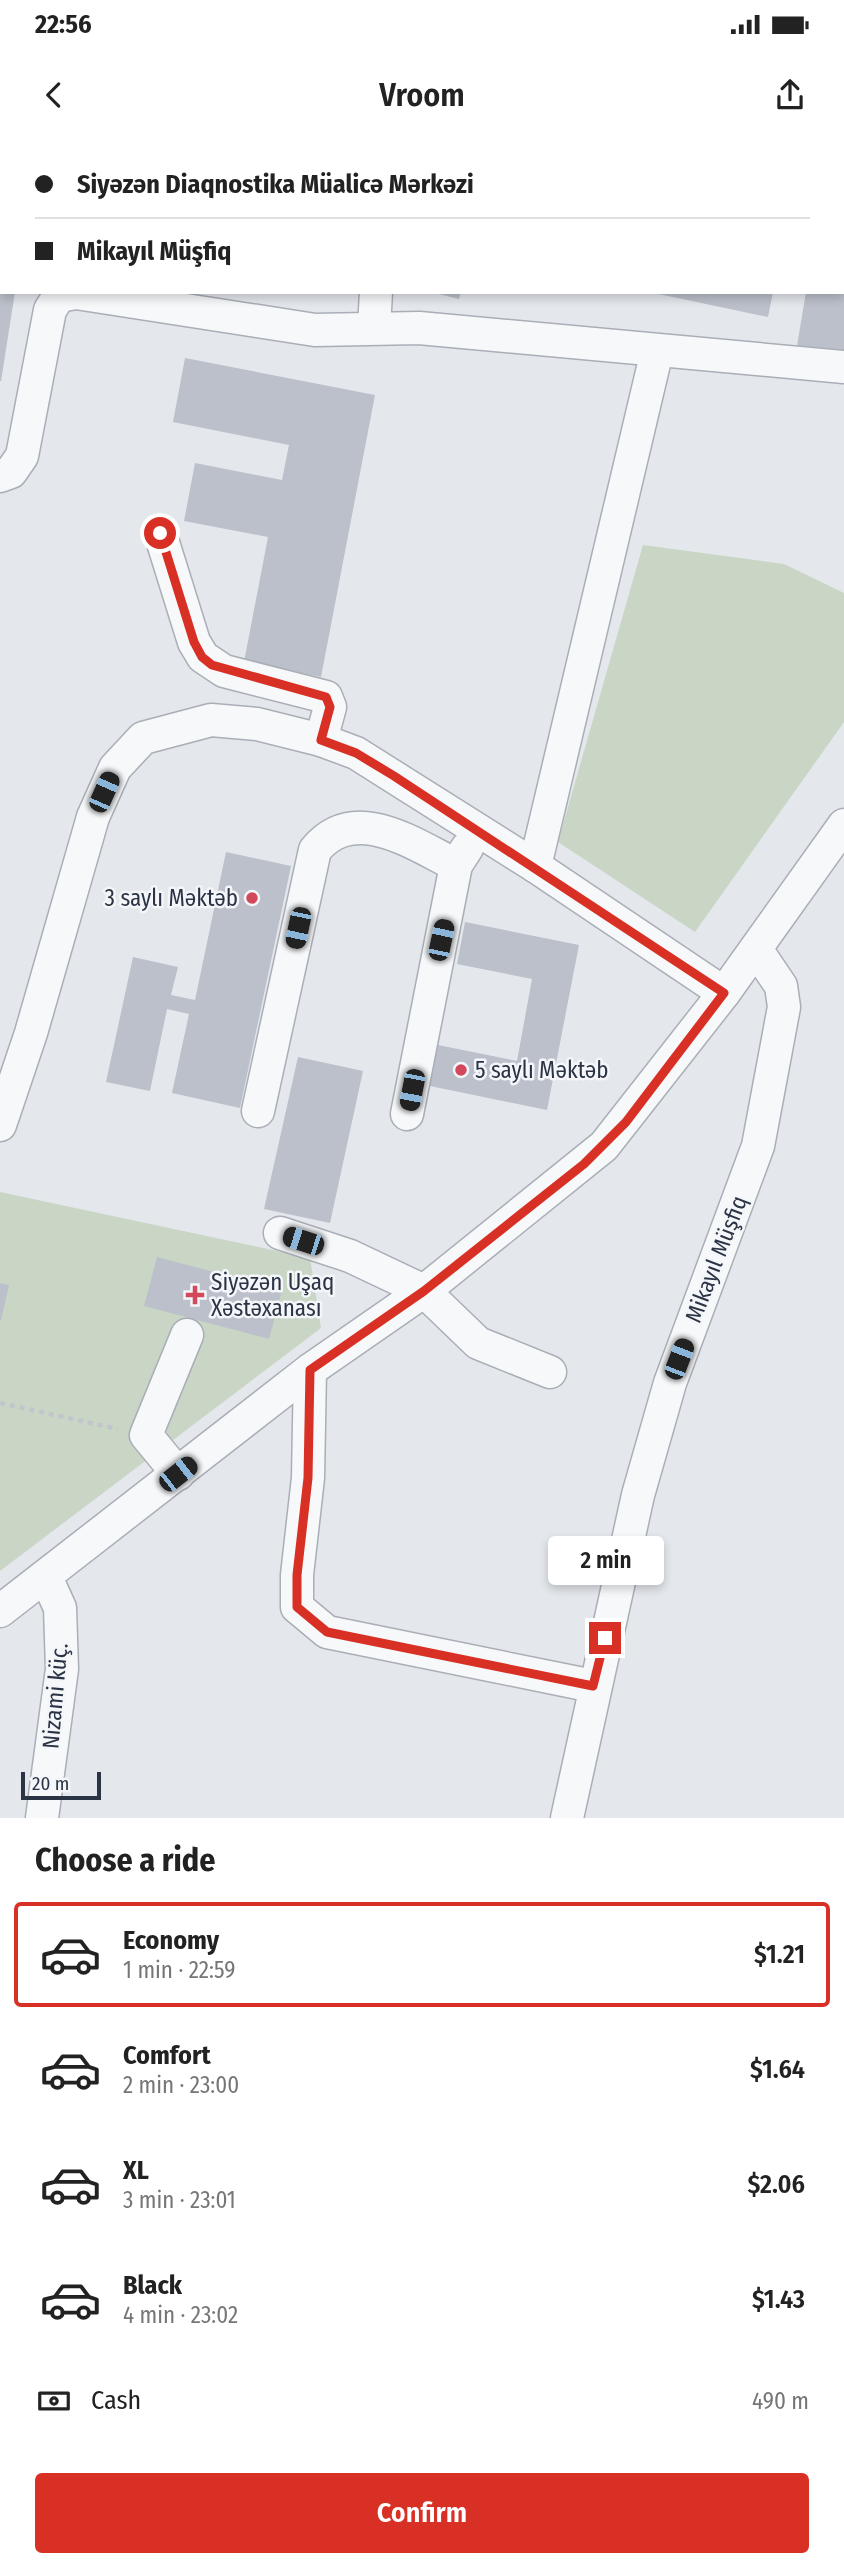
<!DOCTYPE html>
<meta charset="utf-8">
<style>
body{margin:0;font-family:"Fira Sans Condensed",sans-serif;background:#f2f2f2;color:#222;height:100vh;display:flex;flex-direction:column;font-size:26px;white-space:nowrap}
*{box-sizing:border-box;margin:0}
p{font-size:23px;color:#767676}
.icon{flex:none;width:38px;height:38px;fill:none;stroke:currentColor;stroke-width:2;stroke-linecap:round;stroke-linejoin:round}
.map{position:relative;height:1678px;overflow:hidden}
.drawer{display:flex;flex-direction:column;background:#fff;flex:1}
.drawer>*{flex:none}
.banner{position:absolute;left:0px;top:0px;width:845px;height:154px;box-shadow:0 4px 10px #0003;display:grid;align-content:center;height:154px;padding:0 35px;background:#fff}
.scale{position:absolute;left:21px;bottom:18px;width:80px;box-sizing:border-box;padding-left:7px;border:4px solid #2b3445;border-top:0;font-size:19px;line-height:24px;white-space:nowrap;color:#2b3445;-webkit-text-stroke:5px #f4f6f9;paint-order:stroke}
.end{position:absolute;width:32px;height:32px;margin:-16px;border:9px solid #d93025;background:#fff;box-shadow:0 0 0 4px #fff}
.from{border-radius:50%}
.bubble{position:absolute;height:49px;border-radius:7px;background:#fff;box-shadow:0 4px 10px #0003;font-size:23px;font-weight:600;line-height:49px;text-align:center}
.car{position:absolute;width:21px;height:42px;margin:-21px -10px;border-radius:9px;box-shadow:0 0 5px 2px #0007;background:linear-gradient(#222 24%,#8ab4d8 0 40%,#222 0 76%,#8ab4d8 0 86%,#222 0)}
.banner b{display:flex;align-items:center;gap:24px;height:66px;font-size:26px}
.banner b+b{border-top:2px solid #e0e0e0}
.banner i{width:18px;height:18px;background:#222}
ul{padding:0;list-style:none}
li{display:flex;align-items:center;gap:21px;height:105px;margin:0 14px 10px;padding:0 21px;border:4px solid transparent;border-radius:7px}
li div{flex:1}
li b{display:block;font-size:26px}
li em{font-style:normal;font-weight:600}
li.on{border-color:#d93025}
li>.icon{width:63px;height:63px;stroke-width:1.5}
h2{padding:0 35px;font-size:32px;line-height:84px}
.pay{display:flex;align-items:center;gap:18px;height:77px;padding:0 35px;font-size:26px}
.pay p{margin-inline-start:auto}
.action{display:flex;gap:14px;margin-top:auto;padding:14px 35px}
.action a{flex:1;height:80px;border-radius:7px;background:#d93025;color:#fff;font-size:28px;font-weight:600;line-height:80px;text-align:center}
.status{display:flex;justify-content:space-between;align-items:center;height:49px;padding:0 35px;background:#fff;direction:ltr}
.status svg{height:19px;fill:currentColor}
header{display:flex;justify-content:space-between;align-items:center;height:91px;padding:0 35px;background:#fff;font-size:32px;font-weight:600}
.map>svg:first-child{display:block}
.green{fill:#c9d6c5}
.building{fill:#bbc0ca}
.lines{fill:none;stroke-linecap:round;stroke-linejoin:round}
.minor-casing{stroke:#a9aeb7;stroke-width:35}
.path{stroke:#c2c5cb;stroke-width:4.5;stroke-dasharray:5 5;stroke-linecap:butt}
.minor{stroke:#f7f8fa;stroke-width:32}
.route{stroke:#d93025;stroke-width:9}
.poi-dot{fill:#d1495b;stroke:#f4f6f9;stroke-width:2.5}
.labels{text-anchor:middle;stroke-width:5;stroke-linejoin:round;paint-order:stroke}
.poi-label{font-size:23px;fill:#2b3445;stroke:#f4f6f9;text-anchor:start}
.street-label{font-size:23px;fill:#2b3445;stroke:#f4f6f9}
</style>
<div class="status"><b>22:56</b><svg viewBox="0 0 49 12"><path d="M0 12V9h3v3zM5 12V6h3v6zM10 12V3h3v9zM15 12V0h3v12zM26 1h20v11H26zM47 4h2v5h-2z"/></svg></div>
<header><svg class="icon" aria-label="back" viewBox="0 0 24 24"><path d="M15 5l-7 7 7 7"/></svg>Vroom<svg class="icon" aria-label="share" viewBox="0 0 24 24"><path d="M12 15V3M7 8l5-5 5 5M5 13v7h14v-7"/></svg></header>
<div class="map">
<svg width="844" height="1678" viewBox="0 0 844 1678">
<rect width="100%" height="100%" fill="#e4e7ec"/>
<g class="green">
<polygon points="643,405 784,424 844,453 844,582 695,792 558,702"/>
<polygon points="0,1052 310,1118 321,1188 0,1431"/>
</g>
<g class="building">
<polygon points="0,152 15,152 1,241 0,241"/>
<polygon points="431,152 461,152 459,159"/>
<polygon points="649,152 773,152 768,177"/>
<polygon points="806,152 844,152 844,214 797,206"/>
<polygon points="185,218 375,255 321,537 244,522 268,397 184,381 195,323 282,340 289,305 173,282"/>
<polygon points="226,712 291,726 240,968 172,953 189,874 167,869 150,951 106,942 133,817 178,827 171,855 195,860"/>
<polygon points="465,782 579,805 547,970 430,946 438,905 517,921 532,839 457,824"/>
<polygon points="298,917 363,931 330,1083 264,1069"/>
<polygon points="157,1117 282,1150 269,1199 144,1166"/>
<polygon points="0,1143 9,1145 1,1180 0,1180"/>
</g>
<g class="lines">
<g class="minor-casing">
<g id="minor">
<polyline points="584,0 593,2"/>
<polyline points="807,0 815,2"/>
<polyline points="398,2 398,0"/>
<polyline points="374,187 376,152"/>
<polyline points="0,336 11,332 22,316 50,170 59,156 76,153 315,190 419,188 844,227"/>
<polyline points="160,393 194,502 203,517 224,531 326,557 330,567 321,600"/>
<polyline points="535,726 657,211"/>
<path d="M258,971l57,-261c40,-48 98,-6 141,15"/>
<polyline points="407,974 456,725 467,708"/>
<polyline points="0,985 31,893 93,677 115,628 143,598 211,580 257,584 321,600 356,613 535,726 724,853"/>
<polyline points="280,1093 350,1116 424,1151 478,1203 550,1232"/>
<polyline points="310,1230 308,1338 297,1435 297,1467 327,1492 593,1546"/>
<polyline points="178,1334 146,1295 187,1195"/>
<polyline points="0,1471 310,1230 424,1151 604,1006 724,853 844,685"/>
<polyline points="42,1678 62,1529 60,1468 46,1437"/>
<polyline points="567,1678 638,1355 670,1243 758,1006 784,867 781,846 756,809"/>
</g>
</g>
<polyline class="path" points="0,1263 118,1289"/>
<use href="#minor" class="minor"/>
</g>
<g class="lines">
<polyline class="route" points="160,393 194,502 202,517 212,525 326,557 330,567 321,600 356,613 394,636 724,853 626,982 584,1024 424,1151 310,1230 308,1338 297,1435 297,1467 327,1492 593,1546 605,1498"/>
</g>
<g class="poi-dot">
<circle cx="252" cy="758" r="7"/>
<circle cx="461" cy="930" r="7"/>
<path d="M191.5 1144.5h7v7h7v7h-7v7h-7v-7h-7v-7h7z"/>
</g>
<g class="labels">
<g class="poi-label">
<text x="238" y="766" text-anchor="end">3 saylı Məktəb</text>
<text x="475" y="938">5 saylı Məktəb</text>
<text x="211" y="1150">Siyəzən Uşaq<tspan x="211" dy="26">Xəstəxanası</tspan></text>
</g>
<g class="street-label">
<text transform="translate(716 1119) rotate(-69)" y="8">Mikayıl Müşfiq</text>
<text transform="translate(55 1556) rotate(-85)" y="8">Nizami küç.</text>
</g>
</g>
</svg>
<div class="scale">20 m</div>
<i class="end from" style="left:160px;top:393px"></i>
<i class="end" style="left:605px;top:1498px"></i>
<div class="bubble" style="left:548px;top:1396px;width:116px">2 min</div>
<i class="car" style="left:104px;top:652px;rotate:24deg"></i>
<i class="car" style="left:298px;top:788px;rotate:192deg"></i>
<i class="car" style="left:441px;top:800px;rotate:12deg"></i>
<i class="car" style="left:412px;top:950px;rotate:191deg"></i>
<i class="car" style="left:303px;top:1101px;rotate:288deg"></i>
<i class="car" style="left:679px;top:1219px;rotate:21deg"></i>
<i class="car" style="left:178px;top:1334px;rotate:52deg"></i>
<div class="banner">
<b><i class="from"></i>Siyəzən Diaqnostika Müalicə Mərkəzi</b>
<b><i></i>Mikayıl Müşfiq</b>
</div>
</div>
<section class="drawer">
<h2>Choose a ride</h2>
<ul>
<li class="on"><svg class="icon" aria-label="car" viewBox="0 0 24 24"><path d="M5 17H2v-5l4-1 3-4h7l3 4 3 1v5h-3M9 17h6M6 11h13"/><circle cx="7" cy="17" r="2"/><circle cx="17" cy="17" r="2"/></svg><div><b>Economy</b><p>1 min · 22:59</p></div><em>$1.21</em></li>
<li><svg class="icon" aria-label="car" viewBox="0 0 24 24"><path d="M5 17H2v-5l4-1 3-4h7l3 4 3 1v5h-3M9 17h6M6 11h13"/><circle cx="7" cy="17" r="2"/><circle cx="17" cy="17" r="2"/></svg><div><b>Comfort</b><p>2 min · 23:00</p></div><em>$1.64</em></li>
<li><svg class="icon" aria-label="car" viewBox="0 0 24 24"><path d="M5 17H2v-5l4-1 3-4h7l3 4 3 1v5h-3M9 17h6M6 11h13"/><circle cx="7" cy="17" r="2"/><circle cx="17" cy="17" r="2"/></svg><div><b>XL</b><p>3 min · 23:01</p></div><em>$2.06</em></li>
<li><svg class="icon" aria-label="car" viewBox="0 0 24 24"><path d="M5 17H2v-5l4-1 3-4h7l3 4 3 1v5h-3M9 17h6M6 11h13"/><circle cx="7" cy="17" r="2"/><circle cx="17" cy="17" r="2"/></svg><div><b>Black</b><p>4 min · 23:02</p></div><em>$1.43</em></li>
</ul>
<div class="pay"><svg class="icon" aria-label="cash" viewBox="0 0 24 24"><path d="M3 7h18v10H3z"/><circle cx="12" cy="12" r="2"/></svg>Cash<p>490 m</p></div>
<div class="action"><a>Confirm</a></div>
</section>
